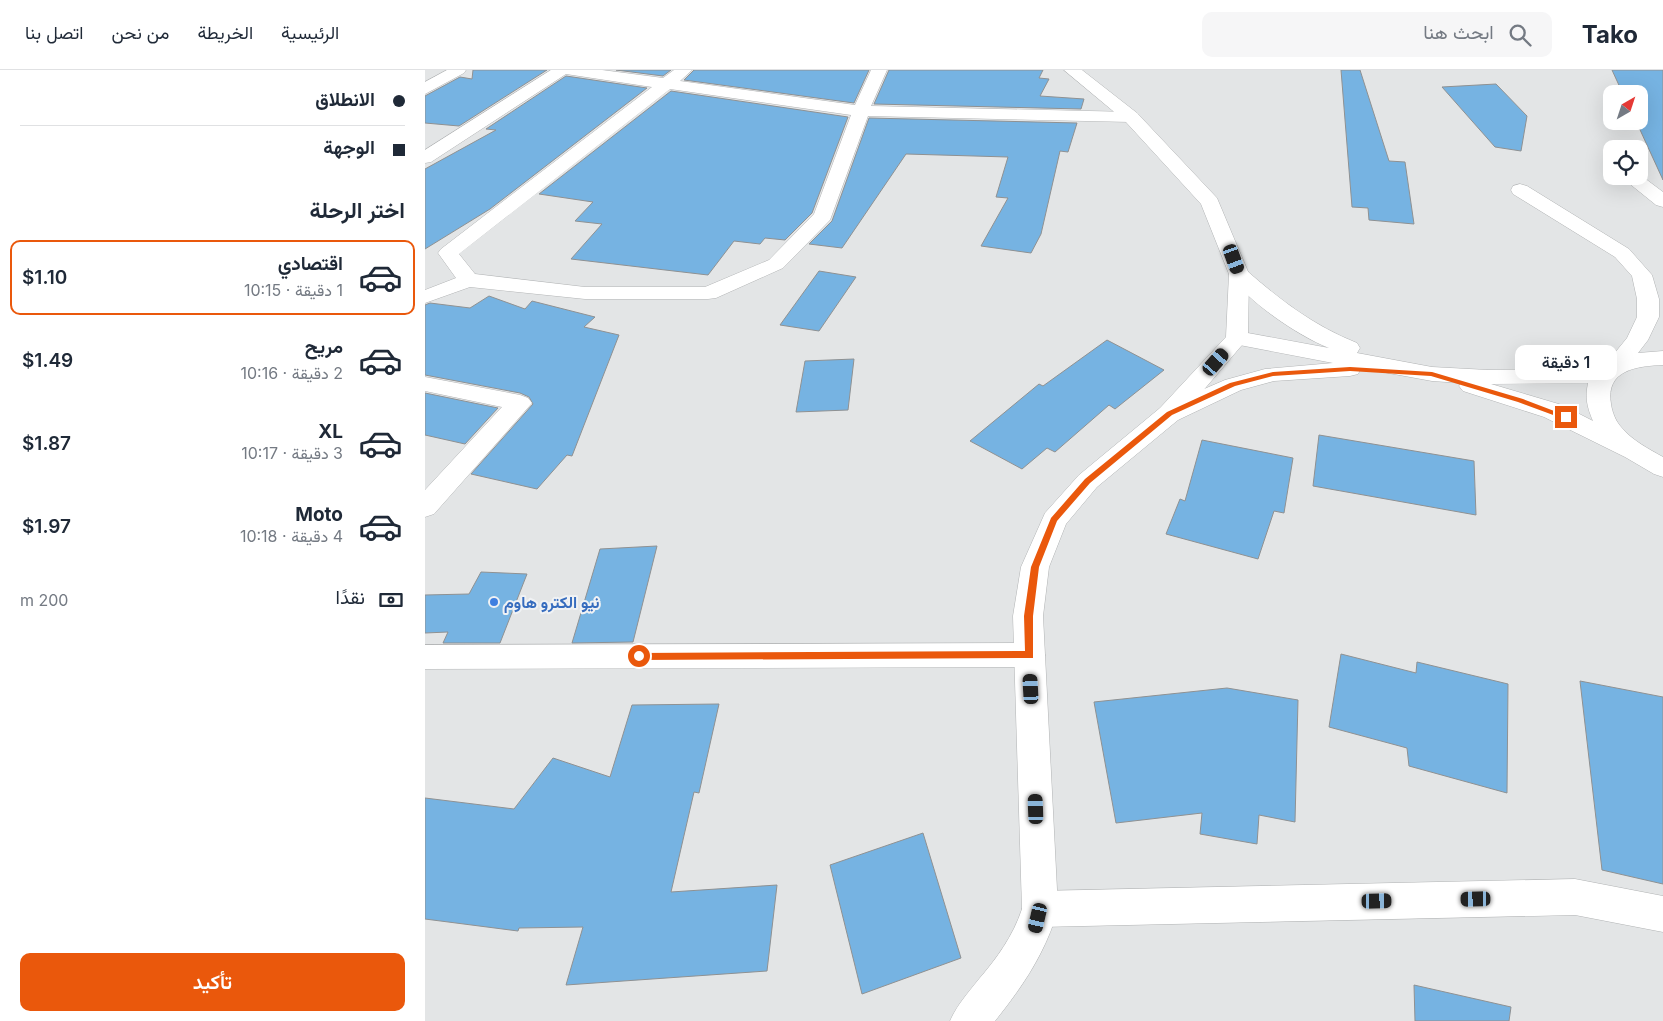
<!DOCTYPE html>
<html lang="ar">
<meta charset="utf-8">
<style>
body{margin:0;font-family:Inter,Vazirmatn,sans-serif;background:#f6f6f7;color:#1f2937;direction:rtl;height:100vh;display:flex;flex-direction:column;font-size:19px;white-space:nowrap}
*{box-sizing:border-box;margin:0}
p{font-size:16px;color:#747a83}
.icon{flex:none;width:28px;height:28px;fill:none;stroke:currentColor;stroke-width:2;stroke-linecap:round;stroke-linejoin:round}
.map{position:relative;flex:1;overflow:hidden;direction:ltr}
.side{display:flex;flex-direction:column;background:#fff;width:425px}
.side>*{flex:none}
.hud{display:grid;align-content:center;height:110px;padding:0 20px;background:#fff}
.needle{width:32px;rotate:39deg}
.fabs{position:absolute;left:1178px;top:15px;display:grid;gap:10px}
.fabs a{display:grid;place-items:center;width:45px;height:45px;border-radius:10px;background:#fff;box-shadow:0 5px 20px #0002;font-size:25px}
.end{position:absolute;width:22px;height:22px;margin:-11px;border:6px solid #ea580c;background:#fff;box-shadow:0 0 0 2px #fff}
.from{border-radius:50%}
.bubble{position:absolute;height:35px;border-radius:10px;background:#fff;box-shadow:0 5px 20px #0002;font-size:16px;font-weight:600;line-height:35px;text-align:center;direction:rtl}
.car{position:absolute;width:15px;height:30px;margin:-15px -8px;border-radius:6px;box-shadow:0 0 4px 1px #0007;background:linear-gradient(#222 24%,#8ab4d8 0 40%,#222 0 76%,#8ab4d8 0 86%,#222 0)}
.hud b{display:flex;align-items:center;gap:18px;height:48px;font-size:19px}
.hud b+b{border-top:1px solid #e0e1e3}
.hud i{width:12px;height:12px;background:#1f2937}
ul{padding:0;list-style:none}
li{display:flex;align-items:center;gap:15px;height:75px;margin:0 10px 8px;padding:0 10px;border:2px solid transparent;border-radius:10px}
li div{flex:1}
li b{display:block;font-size:19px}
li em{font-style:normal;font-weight:600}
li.current{border-color:#ea580c}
li>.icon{width:45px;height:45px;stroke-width:1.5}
h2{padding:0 20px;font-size:22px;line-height:60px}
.pay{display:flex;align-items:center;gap:12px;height:55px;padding:0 20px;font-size:19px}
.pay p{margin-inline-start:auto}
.button{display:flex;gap:10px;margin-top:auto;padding:10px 20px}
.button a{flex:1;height:58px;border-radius:10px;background:#ea580c;color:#fff;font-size:20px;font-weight:600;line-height:58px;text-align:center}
header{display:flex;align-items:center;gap:30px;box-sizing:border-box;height:70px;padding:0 25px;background:#fff;border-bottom:1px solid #e0e1e3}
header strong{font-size:24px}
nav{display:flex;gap:28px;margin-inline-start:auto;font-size:18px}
.search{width:350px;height:45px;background:#f6f6f7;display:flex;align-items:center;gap:12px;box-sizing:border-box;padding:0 18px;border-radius:10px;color:#747a83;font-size:19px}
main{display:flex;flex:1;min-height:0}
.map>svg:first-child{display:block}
.building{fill:#76b3e2;stroke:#8f9192}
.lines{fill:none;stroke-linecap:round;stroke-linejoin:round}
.minor-casing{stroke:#b1b3b4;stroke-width:1}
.tertiary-casing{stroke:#b1b3b4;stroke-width:1}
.minor{fill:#fff;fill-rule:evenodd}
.tertiary{fill:#fff;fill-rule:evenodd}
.route{fill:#ea580c}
.shop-dot{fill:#3f7fe0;stroke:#f0f2f4;stroke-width:2}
.labels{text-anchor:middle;stroke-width:4;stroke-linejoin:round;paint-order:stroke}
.shop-label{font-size:16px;font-weight:bold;fill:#366cbe;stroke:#f0f2f4;text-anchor:start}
</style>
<header>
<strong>Tako</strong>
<div class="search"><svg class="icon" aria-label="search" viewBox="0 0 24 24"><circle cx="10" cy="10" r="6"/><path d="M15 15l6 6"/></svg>ابحث هنا</div>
<nav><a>الرئيسية</a><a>الخريطة</a><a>من نحن</a><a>اتصل بنا</a></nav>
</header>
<main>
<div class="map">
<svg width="1238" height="951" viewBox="0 0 1238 951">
<rect width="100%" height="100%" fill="#e3e5e6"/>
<g class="building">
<polygon points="48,0 122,0 34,56 0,53 0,26 35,7 47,9"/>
<polygon points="191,0 246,0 238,6"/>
<polygon points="269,0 444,0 429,33 259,10"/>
<polygon points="464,0 618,0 614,8 624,9 615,26 659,29 656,39 449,34"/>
<polygon points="916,0 935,0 964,91 980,92 989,154 944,150 943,138 927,137"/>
<polygon points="1187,0 1238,0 1238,110 1211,51 1214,51 1214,24 1198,24"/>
<polygon points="141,6 222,18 65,139 0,179 0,99 71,60 61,59"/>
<polygon points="1071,14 1102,46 1096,81 1070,77 1017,17"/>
<polygon points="246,21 423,47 387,143 360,170 340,168 335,174 309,171 283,205 146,189 177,154 150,151 168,132 114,124"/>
<polygon points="444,48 652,53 643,82 635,81 616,164 606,183 556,176 583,128 571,127 583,87 481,84 417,178 384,174 407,151"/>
<polygon points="394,201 431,207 394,261 355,255"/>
<polygon points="64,226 100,239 107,231 170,247 159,257 194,265 147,386 142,385 112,419 46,404 108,334 104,327 95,323 0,305 0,235 5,233 45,238"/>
<polygon points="682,270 739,300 690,339 684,335 630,382 622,378 597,399 545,371 614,314 618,316"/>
<polygon points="429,289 423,340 371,342 380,291"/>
<polygon points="0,323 73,338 40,374 0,365"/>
<polygon points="894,365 1049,391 1051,445 888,416"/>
<polygon points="777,370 868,388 859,443 849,441 833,489 741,464 755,429 760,431"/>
<polygon points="232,476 208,572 147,573 175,479"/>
<polygon points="56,502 102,504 75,573 18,573 23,562 0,563 0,525 44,524"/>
<polygon points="916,584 991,603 992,592 1083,614 1082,723 984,696 982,678 904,657"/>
<polygon points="1155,611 1238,627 1238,814 1177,800"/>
<polygon points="802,618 873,630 870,752 834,745 832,774 775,764 777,743 691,753 669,632"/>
<polygon points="294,634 274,723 269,722 246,822 352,815 342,901 141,915 158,857 94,858 93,861 0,849 0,728 89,739 128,688 185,707 207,635"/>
<polygon points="498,763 536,888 437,924 405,795"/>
<polygon points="989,915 1086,937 1084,951 990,951"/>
</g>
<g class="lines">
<g class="minor-casing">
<g id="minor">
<polygon points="22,0 41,0 39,3 0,24 0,12"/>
<path d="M126,0h51l61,8 11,-8h18l-12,11 175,24 16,-35h16l-16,36 260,6 6,1 2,4 -2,4 -6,1 -263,-6 -38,104 -47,48 -67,30 -8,1h-123l-115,-12 -45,16v-13l31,-12 -18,-25 3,-4 211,-162 -86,-13 -135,88 -6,1v-13zM245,19l181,26 -37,99 -45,46 -64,27h-120l-110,-13 -16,-20z"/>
<polygon points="1214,104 1238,122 1238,137 1231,135 1195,106 1214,106"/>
<path d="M1095,114l7,2 102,63 23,26 7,24v18l-11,23 -10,13 25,-2v14c-26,1 -58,5 -52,39 1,8 5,18 11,24 11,13 27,21 41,29v20l-9,-3 -29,-17 -81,-40 -81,-26 -4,-5 2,-3 -29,-2 -71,-13 -3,6 -8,2 -76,5 -33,9 -63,30 -9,2 -9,-2 -3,-6 3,-6 65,-28 40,-11 68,-6 -104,-20 -3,-5 3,-5 8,-2 92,17c-31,-12 -82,-47 -100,-74l3,-4 7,-2 7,2c34,30 68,56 111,73l3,5 -3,5 75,14 56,3 96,-1 25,-9 18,-22 10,-21v-18l-5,-23 -17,-19 -102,-63 -2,-4 2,-4zM1163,313c-3,15 -1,24 5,38l-31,-16 -71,-21z"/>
<polygon points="0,307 95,325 103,328 107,333 9,444 0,447 0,420 77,337 0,321"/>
<polygon points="605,573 616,576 620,585 616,594 605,597 0,599 0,575"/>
<polygon points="1150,809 1238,826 1238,862 1150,845 615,857 602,852 597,839 602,826 615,821"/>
</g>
</g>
<g class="tertiary-casing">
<path id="tertiary" d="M639,0h18l55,43 80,85 32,76 -1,64 -70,82 -81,67 -31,37 -17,43 -6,49 15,293c-12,43 -35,77 -63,112h-45c7,-16 18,-28 29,-42 18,-21 34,-43 43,-70l-9,-293 8,-49 24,-54 34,-38 81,-67 66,-71 3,-63 -28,-70 -76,-83z"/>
</g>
<use href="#minor" class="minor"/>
<use href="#tertiary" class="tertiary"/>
</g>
<polygon class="route" points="925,297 1007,302 1098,329 1145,347 1139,349 1093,332 1006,306 925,301 848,306 810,316 747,345 665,413 632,451 614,497 608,546 608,588 214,590 210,586 214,583 600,581 599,546 606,497 626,448 660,409 742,342 805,313 848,302"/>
<circle class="shop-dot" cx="69" cy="532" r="5"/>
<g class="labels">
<g class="shop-label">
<text x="79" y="538">نيو الكترو هاوم</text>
</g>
</g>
</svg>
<div class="fabs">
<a><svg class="needle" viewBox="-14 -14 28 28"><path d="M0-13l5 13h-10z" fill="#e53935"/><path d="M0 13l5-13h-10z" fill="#747a83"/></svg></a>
<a><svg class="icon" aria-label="locate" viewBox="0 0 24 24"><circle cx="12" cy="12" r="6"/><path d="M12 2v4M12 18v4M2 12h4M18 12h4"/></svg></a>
</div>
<i class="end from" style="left:214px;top:586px"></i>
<i class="end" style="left:1141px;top:347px"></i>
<div class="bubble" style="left:1090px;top:275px;width:102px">1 دقيقة</div>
<i class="car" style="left:809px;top:189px;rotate:160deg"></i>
<i class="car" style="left:791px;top:292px;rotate:41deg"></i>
<i class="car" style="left:606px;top:619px;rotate:357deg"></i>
<i class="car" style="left:611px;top:739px;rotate:358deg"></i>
<i class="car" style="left:1051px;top:829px;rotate:269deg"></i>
<i class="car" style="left:952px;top:831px;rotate:89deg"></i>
<i class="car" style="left:613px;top:848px;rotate:193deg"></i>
</div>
<section class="side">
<div class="hud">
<b><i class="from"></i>الانطلاق</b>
<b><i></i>الوجهة</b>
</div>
<h2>اختر الرحلة</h2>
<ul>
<li class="current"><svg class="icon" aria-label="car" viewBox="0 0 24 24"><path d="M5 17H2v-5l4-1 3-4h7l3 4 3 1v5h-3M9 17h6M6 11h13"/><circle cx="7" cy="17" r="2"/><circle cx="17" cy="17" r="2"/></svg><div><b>اقتصادي</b><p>1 دقيقة · 10:15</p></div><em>$1.10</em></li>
<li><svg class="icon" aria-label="car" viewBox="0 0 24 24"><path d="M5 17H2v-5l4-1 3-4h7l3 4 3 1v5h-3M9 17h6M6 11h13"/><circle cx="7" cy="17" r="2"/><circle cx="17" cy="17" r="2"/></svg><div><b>مريح</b><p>2 دقيقة · 10:16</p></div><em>$1.49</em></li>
<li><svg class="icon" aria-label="car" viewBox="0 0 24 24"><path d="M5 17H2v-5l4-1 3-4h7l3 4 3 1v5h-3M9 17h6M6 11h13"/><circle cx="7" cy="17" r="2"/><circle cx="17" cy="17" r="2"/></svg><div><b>XL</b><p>3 دقيقة · 10:17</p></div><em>$1.87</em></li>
<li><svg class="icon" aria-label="car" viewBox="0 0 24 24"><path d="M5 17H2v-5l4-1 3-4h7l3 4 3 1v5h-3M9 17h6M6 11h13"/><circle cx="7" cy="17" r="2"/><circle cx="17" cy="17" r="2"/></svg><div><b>Moto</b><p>4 دقيقة · 10:18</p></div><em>$1.97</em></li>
</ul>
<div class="pay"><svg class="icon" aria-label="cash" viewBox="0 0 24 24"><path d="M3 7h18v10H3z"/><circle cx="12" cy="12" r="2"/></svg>نقدًا<p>200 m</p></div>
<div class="button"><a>تأكيد</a></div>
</section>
</main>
